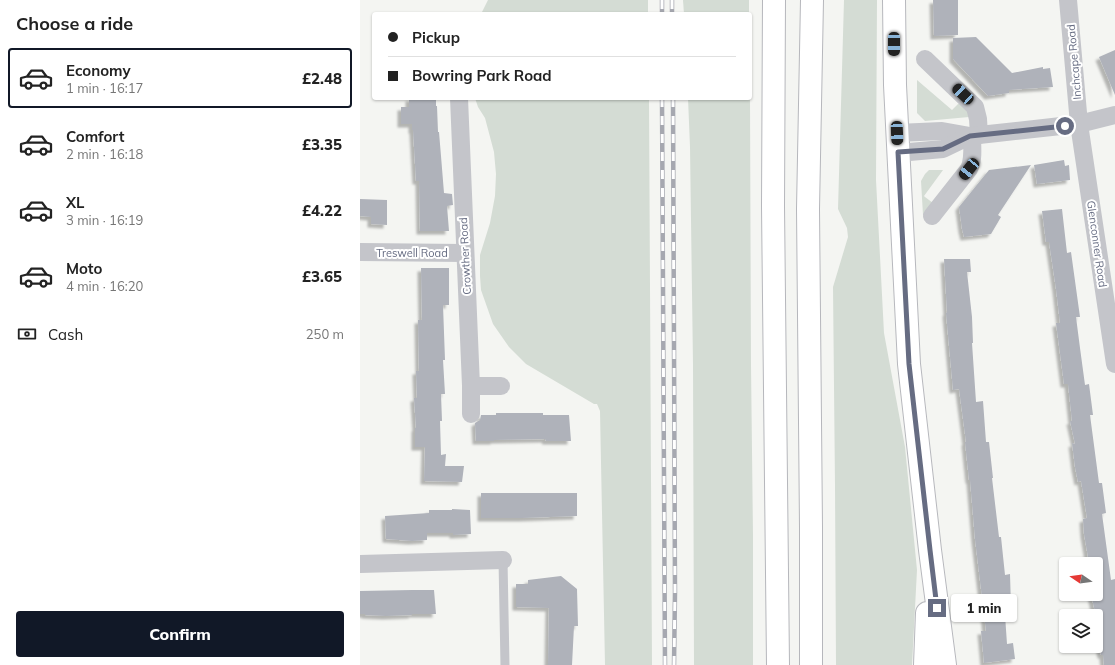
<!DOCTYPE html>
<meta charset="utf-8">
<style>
body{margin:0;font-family:Mulish,sans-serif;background:#f2f2f2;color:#222;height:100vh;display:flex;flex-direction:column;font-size:15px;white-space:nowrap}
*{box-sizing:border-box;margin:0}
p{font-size:13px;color:#767676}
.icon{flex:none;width:22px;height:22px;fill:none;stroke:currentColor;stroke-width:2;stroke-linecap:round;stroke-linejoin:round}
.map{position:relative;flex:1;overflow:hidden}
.sheet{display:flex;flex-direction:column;background:#fff;width:360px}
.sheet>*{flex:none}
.guide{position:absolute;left:12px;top:12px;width:380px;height:88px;border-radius:4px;box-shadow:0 1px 3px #0004;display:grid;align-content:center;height:88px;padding:0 16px;background:#fff}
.needle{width:26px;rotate:283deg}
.controls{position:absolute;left:699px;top:557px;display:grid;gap:8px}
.controls a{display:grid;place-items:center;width:44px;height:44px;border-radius:4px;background:#fff;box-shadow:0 1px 3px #0004;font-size:20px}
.end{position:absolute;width:18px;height:18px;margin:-9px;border:5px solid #666c82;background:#fff;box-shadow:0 0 0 2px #fff}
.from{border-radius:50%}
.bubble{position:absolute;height:28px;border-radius:4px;background:#fff;box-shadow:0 1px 3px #0004;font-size:13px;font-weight:800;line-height:28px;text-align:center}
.car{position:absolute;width:12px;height:24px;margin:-12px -6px;border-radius:5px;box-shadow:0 0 3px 1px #0007;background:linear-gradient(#222 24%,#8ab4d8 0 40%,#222 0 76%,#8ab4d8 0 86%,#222 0)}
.guide b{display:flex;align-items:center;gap:14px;height:38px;font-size:15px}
.guide b+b{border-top:1px solid #e0e0e0}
.guide i{width:10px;height:10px;background:#222}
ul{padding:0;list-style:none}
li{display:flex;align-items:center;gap:12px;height:60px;margin:0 8px 6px;padding:0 8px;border:2px solid transparent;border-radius:4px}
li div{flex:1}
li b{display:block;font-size:15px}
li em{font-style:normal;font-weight:800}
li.active{border-color:#111827}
li>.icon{width:36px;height:36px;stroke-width:1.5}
h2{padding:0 16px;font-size:18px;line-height:48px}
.pay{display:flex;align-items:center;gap:10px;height:44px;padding:0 16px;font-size:15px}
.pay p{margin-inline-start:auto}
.cta{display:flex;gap:8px;margin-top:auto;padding:8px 16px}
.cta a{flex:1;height:46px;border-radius:4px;background:#111827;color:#fff;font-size:16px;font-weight:800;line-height:46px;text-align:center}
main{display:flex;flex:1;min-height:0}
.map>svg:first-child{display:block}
.green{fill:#d4dcd4}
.building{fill:#afb2ba;filter:url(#shadow)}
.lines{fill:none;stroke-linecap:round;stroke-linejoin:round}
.primary-casing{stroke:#b7b8bd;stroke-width:24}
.motorway-casing{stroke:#b6b7bc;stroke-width:24}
.service{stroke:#c4c5ca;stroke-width:9}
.minor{stroke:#c4c5ca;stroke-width:18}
.primary{stroke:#fff;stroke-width:22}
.motorway{stroke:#fff;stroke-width:22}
.rail-casing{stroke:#a6a8b0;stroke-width:4.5}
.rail{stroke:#fff;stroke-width:3;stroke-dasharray:9;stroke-linecap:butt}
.route{stroke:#666c82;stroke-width:5}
.labels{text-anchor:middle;stroke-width:4;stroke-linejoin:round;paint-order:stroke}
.street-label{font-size:11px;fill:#666c82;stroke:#fff}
</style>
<main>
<section class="sheet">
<h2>Choose a ride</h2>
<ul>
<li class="active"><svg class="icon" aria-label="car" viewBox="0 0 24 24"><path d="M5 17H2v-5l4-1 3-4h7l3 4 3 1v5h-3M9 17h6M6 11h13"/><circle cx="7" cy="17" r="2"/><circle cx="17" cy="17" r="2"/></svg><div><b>Economy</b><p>1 min · 16:17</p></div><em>£2.48</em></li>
<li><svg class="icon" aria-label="car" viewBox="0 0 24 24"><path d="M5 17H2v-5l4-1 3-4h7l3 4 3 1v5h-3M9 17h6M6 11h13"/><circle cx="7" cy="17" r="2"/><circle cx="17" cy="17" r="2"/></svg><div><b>Comfort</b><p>2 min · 16:18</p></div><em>£3.35</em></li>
<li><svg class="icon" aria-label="car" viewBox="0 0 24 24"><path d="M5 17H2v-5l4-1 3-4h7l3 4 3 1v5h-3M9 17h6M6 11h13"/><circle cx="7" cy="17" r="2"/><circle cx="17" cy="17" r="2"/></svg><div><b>XL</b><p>3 min · 16:19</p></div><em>£4.22</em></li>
<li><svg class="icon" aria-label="car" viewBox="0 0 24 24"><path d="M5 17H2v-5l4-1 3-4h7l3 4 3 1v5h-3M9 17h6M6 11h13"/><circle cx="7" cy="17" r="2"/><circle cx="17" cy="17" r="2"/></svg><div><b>Moto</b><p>4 min · 16:20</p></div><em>£3.65</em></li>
</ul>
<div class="pay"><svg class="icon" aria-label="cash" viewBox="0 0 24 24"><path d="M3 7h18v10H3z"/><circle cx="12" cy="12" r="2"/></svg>Cash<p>250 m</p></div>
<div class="cta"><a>Confirm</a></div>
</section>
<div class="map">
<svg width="755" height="665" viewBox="0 0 755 665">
<defs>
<filter id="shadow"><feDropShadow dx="-3.5" dy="3.5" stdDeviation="1" flood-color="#0004"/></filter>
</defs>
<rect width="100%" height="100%" fill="#f4f5f2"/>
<g class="green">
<polygon points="128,0 288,0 288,14 121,14"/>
<polygon points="323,0 389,0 389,14 324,14"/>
<polygon points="484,0 517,0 516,180 524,333 545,447 557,570 552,665 476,665 475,486 473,287 488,237 487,228 478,209"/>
<polygon points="557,80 592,110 598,104 601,104 607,107 609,117 565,121 557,113"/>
<polygon points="115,98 289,98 292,665 245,665 240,411 237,404 234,404 166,364 149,347 133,324 121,290 120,276 120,255 130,223 135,196 136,174 134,152 125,118 118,107"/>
<polygon points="328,98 390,98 391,365 393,536 393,665 334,665 333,365 330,147"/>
<polygon points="569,170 583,170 564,196 565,197 573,203 564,215 563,215 561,181 565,174"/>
</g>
<g class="building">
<polygon points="573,0 598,0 598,35 574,36"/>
<polygon points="616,37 652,73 683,67 683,69 690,68 693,87 649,90 649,93 628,96 593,59 593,38"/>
<polygon points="755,50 755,95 739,57"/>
<polygon points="49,98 76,98 76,106 77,106 78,132 79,132 81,156 84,193 92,194 93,205 87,206 89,231 60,231 59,181 56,181 53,130 52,130 52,124 41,124 41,107 49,107"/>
<polygon points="704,160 705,166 709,165 710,180 677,184 674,165"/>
<polygon points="671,165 638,215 641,217 631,234 604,237 602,229 599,207 629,170"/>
<polygon points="0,199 27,200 27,225 11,224 11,217 0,216"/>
<polygon points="702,209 707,253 711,252 720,317 716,317 720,348 725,385 729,384 733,415 730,415 739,483 742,483 746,513 742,514 751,580 755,579 755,665 744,665 743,655 741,655 738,638 742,637 738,612 735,612 731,594 736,594 736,564 731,564 730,557 728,557 724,534 723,519 727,518 721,481 718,482 715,467 712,443 715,444 710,421 712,421 708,384 704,384 696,323 700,323 696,289 689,242 686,242 682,211"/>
<polygon points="584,259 610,259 611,272 607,272 612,317 613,343 612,343 616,402 623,401 626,442 629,442 633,478 632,478 639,537 641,537 645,575 650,574 651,607 649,607 649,615 645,615 647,644 653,643 655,659 624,663 621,631 626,631 615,539 610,480 609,480 605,442 606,442 599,389 593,390 586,313 587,312"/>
<polygon points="61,268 89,268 89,305 83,305 85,360 83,360 85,394 81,394 82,421 80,421 81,455 86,454 85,466 104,466 102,482 64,481 65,447 55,447 55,428 56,428 54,398 57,398 56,371 59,371 58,320 62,320"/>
<polygon points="136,413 183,413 183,415 209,415 211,441 186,441 185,439 134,440 134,441 116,441 115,423 120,420 121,415 136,415"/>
<polygon points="121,493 217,493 217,516 162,518 121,518"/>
<polygon points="92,509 110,510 111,534 93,535 93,533 67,533 67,540 52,541 26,539 25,516 69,513 69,510 92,510"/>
<polygon points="201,576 217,589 218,626 214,626 212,665 188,665 189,608 156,607 156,584 168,584 168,580"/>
<polygon points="52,590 74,590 76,614 52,614 52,615 26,616 5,615 5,614 0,614 0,591"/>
</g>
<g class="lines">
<g class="primary-casing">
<g id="primary">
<polyline points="534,0 535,85 549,364 570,550 585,665"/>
<polyline points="565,665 567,613"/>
</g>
</g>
<g class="motorway-casing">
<g id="motorway">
<polyline points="414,0 413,206 418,665"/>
<polyline points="451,665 451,527 448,209 452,0"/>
</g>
</g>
<polyline class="service" points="143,560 145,665"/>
<g class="minor">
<polyline points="708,0 719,124 755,364"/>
<polyline points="565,59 615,107 618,119 619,135"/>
<polyline points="99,98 111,386 111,414"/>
<polyline points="537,133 582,131 610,136 719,124 755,115"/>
<polyline points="538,153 583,149 610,136"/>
<path d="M572,216l37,-47c5,-10 3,-22 3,-33"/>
<polyline points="0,252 105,253"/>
<polyline points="111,386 141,386"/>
<polyline points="0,564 143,560"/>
</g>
<use href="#primary" class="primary"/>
<use href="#motorway" class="motorway"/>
<g class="rail-casing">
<g id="rail">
<polyline points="302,0 302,14"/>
<polyline points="312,0 312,14"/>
<polyline points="302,98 305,665"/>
<polyline points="313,98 315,592 314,665"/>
</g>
</g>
<use href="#rail" class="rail"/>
</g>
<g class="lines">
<polyline class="route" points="577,608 570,550 549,364 538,152 583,149 610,136 705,126"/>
</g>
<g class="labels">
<g class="street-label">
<text transform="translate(714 62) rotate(-95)" y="4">Inchcape Road</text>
<text transform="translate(737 244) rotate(82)" y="4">Glenconner Road</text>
<text x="52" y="257">Treswell Road</text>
<text transform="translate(105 256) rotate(-93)" y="4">Crowther Road</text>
</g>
</g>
</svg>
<div class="controls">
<a><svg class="needle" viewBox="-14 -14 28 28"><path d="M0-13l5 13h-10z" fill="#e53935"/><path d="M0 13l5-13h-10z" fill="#767676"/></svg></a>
<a><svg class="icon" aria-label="layers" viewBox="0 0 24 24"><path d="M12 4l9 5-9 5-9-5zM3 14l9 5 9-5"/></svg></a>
</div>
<i class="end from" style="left:705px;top:126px"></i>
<i class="end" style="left:577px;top:608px"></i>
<div class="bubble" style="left:591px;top:594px;width:66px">1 min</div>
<i class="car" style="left:534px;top:44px;rotate:180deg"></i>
<i class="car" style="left:603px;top:94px;rotate:313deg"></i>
<i class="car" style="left:537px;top:133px;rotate:178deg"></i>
<i class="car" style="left:609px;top:169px;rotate:219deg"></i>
<div class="guide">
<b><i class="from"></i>Pickup</b>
<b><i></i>Bowring Park Road</b>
</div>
</div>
</main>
